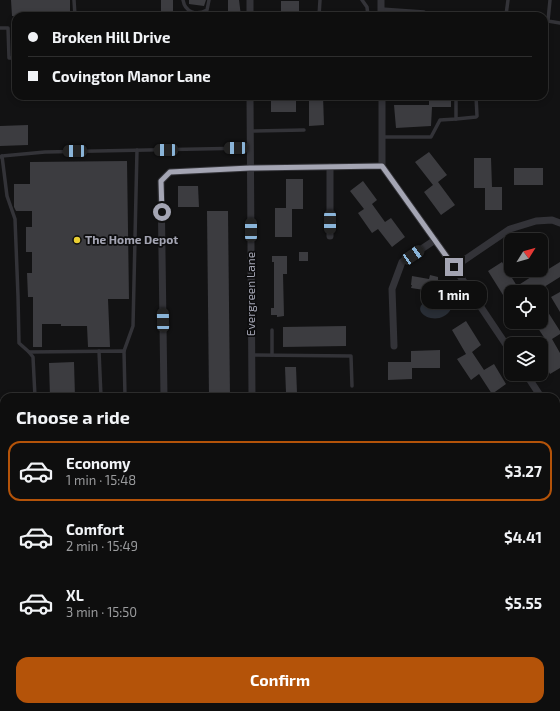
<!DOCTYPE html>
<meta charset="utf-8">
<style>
body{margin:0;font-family:"Exo 2",sans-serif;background:#1c1c1c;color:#f1f3f6;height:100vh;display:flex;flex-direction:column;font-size:15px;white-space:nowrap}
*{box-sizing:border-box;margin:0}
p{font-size:13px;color:#9b9c9e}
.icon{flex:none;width:22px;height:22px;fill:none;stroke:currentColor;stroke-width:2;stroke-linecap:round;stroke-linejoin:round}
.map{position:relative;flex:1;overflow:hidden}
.details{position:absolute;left:0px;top:393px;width:560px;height:318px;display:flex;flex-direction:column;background:#0e0e0e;border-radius:12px 12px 0 0;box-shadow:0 2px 6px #0003,0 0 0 1px #2e2e2e}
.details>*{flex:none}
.banner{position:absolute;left:12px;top:12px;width:536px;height:88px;border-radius:12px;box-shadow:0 2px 6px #0003,0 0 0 1px #2e2e2e;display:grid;align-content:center;height:88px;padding:0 16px;background:#0e0e0e}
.needle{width:26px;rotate:53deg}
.tools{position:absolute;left:504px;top:233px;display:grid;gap:8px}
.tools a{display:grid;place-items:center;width:44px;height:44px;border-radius:8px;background:#0e0e0e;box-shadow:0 2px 6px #0003,0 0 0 1px #2e2e2e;font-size:20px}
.end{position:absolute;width:18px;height:18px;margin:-9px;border:5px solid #a4a5b3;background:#111;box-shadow:0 0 0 2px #111}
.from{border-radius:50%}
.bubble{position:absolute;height:28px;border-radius:12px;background:#0e0e0e;box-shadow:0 2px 6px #0003,0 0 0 1px #2e2e2e;font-size:13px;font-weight:700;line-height:28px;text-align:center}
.car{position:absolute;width:12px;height:24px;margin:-12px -6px;border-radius:5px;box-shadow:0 0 3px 1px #0007;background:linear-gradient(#222 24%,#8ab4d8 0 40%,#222 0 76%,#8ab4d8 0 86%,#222 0)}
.banner b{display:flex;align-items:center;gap:14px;height:38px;font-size:15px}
.banner b+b{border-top:1px solid #2e2e2e}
.banner i{width:10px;height:10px;background:#f1f3f6}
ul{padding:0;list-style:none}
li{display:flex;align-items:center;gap:12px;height:60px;margin:0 8px 6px;padding:0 8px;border:2px solid transparent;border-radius:12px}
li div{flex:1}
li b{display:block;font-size:15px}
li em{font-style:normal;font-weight:700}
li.active{border-color:#b45309}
li>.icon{width:36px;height:36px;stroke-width:1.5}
h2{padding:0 16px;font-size:18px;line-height:48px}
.cta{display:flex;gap:8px;margin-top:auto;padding:8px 16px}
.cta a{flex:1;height:46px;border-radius:12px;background:#b45309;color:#fff;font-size:16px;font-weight:700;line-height:46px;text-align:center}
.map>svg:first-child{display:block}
.water{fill:#292e36}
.building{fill:#3c3c40}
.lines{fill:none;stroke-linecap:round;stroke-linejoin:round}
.service{stroke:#333338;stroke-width:3.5}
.minor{stroke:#333338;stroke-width:7}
.route{stroke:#a4a5b3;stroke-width:5}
.poi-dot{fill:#eacf32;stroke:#0d0d0e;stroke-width:1.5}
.labels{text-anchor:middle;stroke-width:3.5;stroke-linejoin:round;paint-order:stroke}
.poi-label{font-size:12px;font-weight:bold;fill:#a4a5b3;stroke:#0d0d0e;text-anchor:start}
.street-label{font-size:12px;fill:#a4a5b3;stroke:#0d0d0e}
</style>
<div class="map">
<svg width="560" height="711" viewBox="0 0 560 711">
<rect width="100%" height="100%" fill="#121213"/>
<path class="water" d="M427,301l5,1 6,3 9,-3 4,3v4c-12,21 -45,2 -24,-8z"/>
<g class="building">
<polygon points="11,0 70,0 70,16 12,16"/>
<rect x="161" y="0" width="12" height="13"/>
<polygon points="189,0 206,0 204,6 189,4"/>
<polygon points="228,0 239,0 241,16 228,16"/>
<rect x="281" y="1" width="18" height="15"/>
<rect x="271" y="96" width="25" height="16"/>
<polygon points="309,96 323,96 324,125 309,126"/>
<polygon points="429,96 451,96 451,107 432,107 431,126 396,128 394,105 429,105"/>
<polygon points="28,125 28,145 0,146 0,126"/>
<polygon points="429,152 447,175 438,182 455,205 441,215 424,192 433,185 415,162"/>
<polygon points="474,158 491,158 492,187 502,187 502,210 485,210 485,188 474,188"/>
<polygon points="127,161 129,299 108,299 110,347 88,347 87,326 61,326 61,324 42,324 42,347 33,347 33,297 28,297 27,273 32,273 32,252 26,252 26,227 32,227 32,211 16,211 14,207 14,184 30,184 30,162"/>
<rect x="514" y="168" width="29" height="17"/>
<polygon points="286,179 303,179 303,209 292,209 292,237 275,237 275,208 286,208"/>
<polygon points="363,181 377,200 372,204 385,222 391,218 405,237 392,247 378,229 372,233 358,213 364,209 350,191"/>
<polygon points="178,186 198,186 199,207 178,207"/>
<polygon points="207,211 228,211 230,397 209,397"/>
<rect x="299" y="252" width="9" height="9"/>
<polygon points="272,256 287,256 287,274 283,274 284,316 277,317 277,315 271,315 271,308 274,308 274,262 272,262"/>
<polygon points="541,260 547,270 560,262 560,277 536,292 509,292 503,295 488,271 502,262 517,286 531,277 527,270 541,270"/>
<polygon points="430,275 438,277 438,280 445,281 444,293 411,288 412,285 411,285 412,276 429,279"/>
<polygon points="560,292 560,312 551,297"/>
<polygon points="546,309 560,331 560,334 552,339 560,353 560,368 550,374 541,358 541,345 547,342 534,322 541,322 541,312"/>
<polygon points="466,321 481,345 472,352 484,370 494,364 506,384 492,394 479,374 471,380 457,359 466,354 452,330"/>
<polygon points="346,326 346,346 283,347 283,327"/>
<polygon points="440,350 440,368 412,368 412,379 388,380 388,362 411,362 411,351"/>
<polygon points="74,362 75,397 50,397 49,363"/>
<polygon points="285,367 296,367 297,393 286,393"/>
</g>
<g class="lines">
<g class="service">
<polyline points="74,0 75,16"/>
<path d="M183,0c2,12 13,16 24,10l2,-10"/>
<polyline points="362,0 367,7 368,16"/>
<polyline points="508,0 506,15 514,16"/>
<polyline points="550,0 548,21 560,23"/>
<polyline points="381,9 424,12 424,16"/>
<polyline points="319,16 320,0"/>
<polyline points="0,28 8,28 9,58 16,58"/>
<polyline points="456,119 476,117 477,116 476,96"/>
<polyline points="250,131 304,130"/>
<polyline points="382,137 431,137 440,120 456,119 456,96"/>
<polyline points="2,156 45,152 250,148"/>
<polyline points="0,157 2,156 7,196 15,219 18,296 19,343 29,352 33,357 35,397"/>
<polyline points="272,330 272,355"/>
<polyline points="99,351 101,397"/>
<polyline points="124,351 133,326 137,150"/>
<polyline points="29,352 124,351 125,397"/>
<polyline points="251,355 351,356 352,386"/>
<polyline points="0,438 4,438"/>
<polyline points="93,707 96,711"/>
</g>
<g class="minor">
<polyline points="250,0 250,16"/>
<polyline points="381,0 381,16"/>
<polyline points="250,96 252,397"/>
<polyline points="382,96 382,166 454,267 511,352"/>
<polyline points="330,167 330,236"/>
<polyline points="454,267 510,229 536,221 552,220 560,223"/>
<polyline points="394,346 392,289 402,262 435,240"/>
<polyline points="526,374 541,397"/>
<polyline points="164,397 161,181 170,172 250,168 382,166"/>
<polyline points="556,419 559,424"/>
<polyline points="0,506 4,505"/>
<polyline points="20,707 20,711"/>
<polyline points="36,707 37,711"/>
<polyline points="134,707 134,711"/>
<polyline points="237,707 239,711"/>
<polyline points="338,707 338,711"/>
<polyline points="526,707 526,711"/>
</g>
</g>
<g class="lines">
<polyline class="route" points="162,212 161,181 170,172 250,168 382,166 454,267"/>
</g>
<circle class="poi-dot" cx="77" cy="240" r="4"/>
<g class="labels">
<g class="poi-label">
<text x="85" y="244">The Home Depot</text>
</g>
<g class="street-label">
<text transform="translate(251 294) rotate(-90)" y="4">Evergreen Lane</text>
</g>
</g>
</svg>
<div class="tools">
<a><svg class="needle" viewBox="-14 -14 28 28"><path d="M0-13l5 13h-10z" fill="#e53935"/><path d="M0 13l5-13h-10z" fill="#9b9c9e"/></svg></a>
<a><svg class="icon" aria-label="locate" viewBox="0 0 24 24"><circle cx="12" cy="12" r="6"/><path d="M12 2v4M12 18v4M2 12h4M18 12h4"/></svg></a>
<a><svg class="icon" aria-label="layers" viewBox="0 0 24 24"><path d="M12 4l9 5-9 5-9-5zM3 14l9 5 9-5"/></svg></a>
</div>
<i class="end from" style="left:162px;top:212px"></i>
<i class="end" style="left:454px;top:267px"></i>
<div class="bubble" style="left:421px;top:281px;width:66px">1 min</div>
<i class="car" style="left:236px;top:148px;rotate:269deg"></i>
<i class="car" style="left:166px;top:150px;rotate:269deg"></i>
<i class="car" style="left:75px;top:151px;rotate:269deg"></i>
<i class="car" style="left:330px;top:222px;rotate:180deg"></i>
<i class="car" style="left:251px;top:230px;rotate:0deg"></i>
<i class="car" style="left:413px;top:255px;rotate:56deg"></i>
<i class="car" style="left:163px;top:320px;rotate:359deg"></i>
<div class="banner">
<b><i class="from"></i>Broken Hill Drive</b>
<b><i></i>Covington Manor Lane</b>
</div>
<section class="details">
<h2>Choose a ride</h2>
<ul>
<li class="active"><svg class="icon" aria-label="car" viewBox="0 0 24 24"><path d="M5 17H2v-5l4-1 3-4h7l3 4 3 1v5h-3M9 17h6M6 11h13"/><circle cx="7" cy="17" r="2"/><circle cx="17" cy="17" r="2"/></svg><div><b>Economy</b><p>1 min · 15:48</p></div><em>$3.27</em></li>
<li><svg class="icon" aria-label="car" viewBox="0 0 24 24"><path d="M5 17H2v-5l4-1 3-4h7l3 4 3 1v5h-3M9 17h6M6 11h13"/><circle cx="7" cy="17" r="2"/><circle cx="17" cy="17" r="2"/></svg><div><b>Comfort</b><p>2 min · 15:49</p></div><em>$4.41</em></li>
<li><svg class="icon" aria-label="car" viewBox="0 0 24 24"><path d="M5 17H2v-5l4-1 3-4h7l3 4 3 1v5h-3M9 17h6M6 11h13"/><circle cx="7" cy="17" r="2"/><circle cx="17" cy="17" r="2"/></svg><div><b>XL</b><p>3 min · 15:50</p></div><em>$5.55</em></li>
</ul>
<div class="cta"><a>Confirm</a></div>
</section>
</div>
